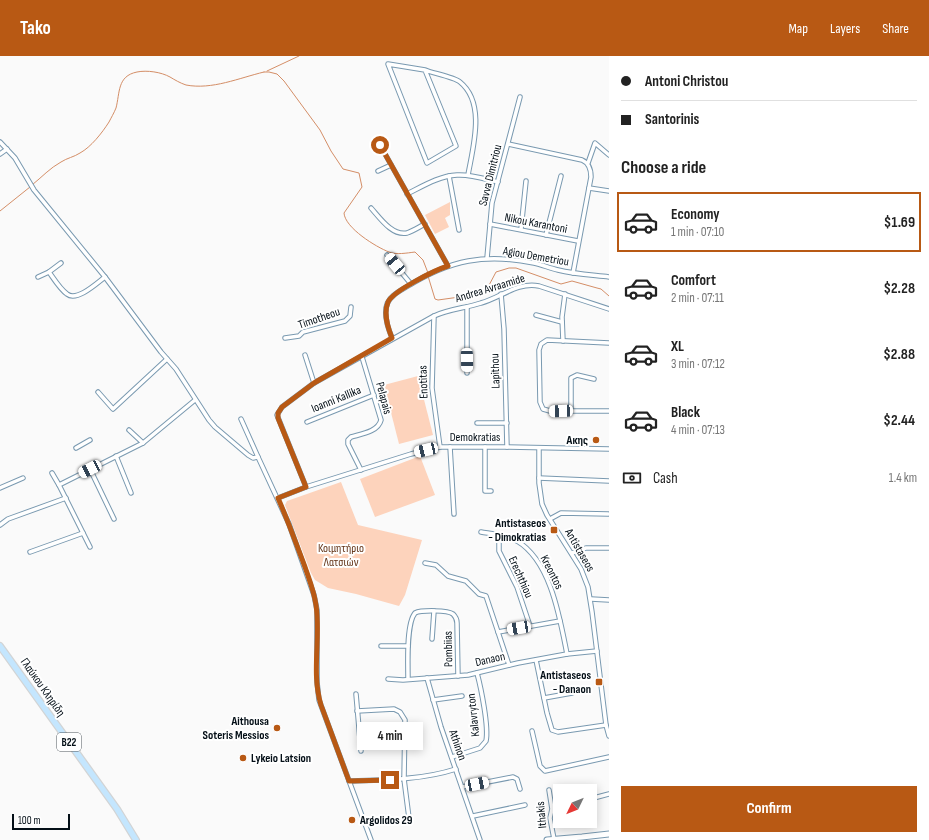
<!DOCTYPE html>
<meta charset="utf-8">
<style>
body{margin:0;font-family:"Sofia Sans Condensed",sans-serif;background:#f2f2f2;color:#222;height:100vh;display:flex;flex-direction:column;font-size:15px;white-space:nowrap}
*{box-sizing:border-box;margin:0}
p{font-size:13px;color:#767676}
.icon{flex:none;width:22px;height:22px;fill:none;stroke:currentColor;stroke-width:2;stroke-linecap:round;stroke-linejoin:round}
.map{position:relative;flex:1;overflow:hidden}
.details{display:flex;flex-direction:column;background:#fff;width:320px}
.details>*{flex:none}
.banner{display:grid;align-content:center;height:88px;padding:0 12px;background:#fff}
.needle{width:26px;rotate:227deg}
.tools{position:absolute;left:553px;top:728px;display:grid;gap:8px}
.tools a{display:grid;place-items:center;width:44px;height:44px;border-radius:0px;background:#fff;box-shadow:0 2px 10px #0003;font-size:20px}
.scale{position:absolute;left:12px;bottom:10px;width:58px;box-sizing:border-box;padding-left:4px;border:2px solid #040f17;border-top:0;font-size:11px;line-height:14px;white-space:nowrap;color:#040f17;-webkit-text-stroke:3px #fff;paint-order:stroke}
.end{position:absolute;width:18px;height:18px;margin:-9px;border:5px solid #b85914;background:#fff;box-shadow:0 0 0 2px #fff}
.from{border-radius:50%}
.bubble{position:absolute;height:28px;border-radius:0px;background:#fff;box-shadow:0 2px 10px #0003;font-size:13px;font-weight:700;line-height:28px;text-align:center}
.car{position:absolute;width:12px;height:24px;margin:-12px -6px;border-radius:5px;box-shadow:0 0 3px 1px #0007;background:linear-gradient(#fff 24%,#345 0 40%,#fff 0 76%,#345 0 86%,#fff 0)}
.banner b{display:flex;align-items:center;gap:14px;height:38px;font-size:15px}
.banner b+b{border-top:1px solid #e0e0e0}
.banner i{width:10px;height:10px;background:#222}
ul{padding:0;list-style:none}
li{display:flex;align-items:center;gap:12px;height:60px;margin:0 8px 6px;padding:0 4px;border:2px solid transparent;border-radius:0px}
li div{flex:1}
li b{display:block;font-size:15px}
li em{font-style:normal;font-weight:700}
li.on{border-color:#b85914}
li>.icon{width:36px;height:36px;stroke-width:1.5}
h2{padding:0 12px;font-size:18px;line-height:48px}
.pay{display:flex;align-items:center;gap:10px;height:44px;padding:0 12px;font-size:15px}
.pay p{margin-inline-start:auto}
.action{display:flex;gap:8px;margin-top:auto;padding:8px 12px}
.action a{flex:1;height:46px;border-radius:0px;background:#b85914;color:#fff;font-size:16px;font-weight:700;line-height:46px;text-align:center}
header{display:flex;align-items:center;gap:24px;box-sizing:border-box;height:56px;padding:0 20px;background:#b85914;color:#fff}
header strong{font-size:19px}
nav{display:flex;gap:22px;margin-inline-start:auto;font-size:14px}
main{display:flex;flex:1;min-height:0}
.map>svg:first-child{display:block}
.green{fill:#fdd3bc}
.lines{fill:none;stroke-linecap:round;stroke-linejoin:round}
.stream{stroke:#d48e67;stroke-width:1}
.street-casing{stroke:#7999b0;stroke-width:5.5}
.secondary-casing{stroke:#7999b0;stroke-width:7}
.primary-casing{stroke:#d2d4d5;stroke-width:8}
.street{stroke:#fff;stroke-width:3.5}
.secondary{stroke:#fff;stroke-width:5}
.primary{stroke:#c4e6fe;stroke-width:5.5}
.route{stroke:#b85914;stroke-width:5}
.poi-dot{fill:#b85914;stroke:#fff;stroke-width:1.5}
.labels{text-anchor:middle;stroke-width:4;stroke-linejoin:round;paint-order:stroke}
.shield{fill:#fff;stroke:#4f575d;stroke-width:1}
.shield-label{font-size:11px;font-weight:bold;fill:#040f17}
.street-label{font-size:12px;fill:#040f17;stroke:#fff}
.poi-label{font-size:12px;font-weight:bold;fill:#040f17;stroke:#fff;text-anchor:end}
.park-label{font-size:12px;fill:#633418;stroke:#fff}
</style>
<header>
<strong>Tako</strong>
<nav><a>Map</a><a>Layers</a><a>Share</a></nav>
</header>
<main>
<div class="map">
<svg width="609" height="784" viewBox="0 0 609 784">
<rect width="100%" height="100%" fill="#fafafa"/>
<g class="green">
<polygon points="450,146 450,159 445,162 449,171 435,178 425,159"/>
<polygon points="418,320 433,379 399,388 384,329"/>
<polygon points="420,400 435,439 375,461 360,423"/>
<polygon points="341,426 358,469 422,484 405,539 399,550 356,538 328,532 315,524 311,517 285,449 287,445"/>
</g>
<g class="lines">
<g class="stream">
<polyline points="267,15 299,0"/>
<path d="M264,16h5l8,2 7,7 36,49 11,21 12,18 16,4 3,14 -18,26c1,15 32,34 45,39 7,3 18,1 26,0l8,8 5,13"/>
<path d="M32,129c10,-8 18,-17 29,-23 6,-4 13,-5 19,-9 11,-6 22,-20 29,-31 2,-4 5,-9 7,-14 4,-15 1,-32 21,-36 10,-2 24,0 33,5 5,3 10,6 16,8 26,5 53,-7 78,-13"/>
<polyline points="0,155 30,131"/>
<polyline points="428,220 435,243 438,244 481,238 487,233 496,216 509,212 516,212 561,228 572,225 597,232 601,233 609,240"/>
</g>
<g class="street-casing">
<g id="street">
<path d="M425,14l-37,-6 39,99 29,-17 -31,-76c7,3 29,7 35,12 26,21 13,65 8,93"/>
<polyline points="0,86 15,102 34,134 105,221 161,296 176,313 209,364 215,371 248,399 253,402 258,401"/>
<path d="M508,88l74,16c7,3 9,9 9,17l-18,96"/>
<polyline points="380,89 448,210"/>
<polyline points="0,98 7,93"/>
<polyline points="588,107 595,87 609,99"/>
<polyline points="378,115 391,109"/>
<polyline points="449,120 459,174"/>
<polyline points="589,132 609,135"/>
<path d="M407,138c16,-8 32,-18 50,-19 14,-1 28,4 41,7"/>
<path d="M371,152c9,10 21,28 36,25 6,-2 12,-6 18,-9"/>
<polyline points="490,168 578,185"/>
<polyline points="521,173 526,125"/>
<polyline points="546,179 561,120"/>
<polyline points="387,199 411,228"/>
<polyline points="487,202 492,147 520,41"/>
<path d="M49,216c5,7 11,17 18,22 10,8 30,-11 38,-17"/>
<polyline points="38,221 49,216 61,207"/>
<polyline points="501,238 504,273 507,391"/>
<polyline points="467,251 467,317"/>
<polyline points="536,259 562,266"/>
<polyline points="434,260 432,332 440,391"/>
<polyline points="285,282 299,280 303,276 345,265 350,260 351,251"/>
<path d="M392,282c-5,-12 -12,-32 1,-42 4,-4 10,-7 15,-10 42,-26 77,-33 126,-23 8,2 16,5 24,7 16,4 34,5 51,7"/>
<polyline points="563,285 562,261 565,238"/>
<polyline points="609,287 547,284 541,288 539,294 540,346 543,353 550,355 609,355"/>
<polyline points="305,299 314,327"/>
<polyline points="98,336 113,353 167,303"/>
<polyline points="571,355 571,322 577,319 594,323"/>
<polyline points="241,363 258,401 289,468 314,539 317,554 317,626 319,644 371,784"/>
<polyline points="307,366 374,339"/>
<polyline points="477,367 507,367"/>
<polyline points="129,374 143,387"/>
<polyline points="450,391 454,458"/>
<polyline points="485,391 485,435 491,435"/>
<polyline points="76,392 90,384"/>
<polyline points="539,392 539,427 542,448 547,459 581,513 588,531 592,556 606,669 609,680"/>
<polyline points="116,400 131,437"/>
<polyline points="90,413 114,463"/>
<path d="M361,414l-13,-26v-4l3,-3c10,-3 27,-5 30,-17l-19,-63"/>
<polyline points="52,417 59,429 90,491"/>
<polyline points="539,422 609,425"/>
<polyline points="59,429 143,387 195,344"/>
<path d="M306,431l-29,-72 5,-8 32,-24 120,-67c15,-7 32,-8 47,-13 21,-6 36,-21 58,-17l70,23"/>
<polyline points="0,432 23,422"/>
<polyline points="278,442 306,431 411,398 440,391 507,391 609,393"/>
<polyline points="550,463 561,457 608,458"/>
<polyline points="0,469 8,463 66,442"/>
<path d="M481,476c12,2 25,3 36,9 34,20 43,78 50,113"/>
<polyline points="499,479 499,495 517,531 530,570"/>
<polyline points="30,496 83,477"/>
<polyline points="572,497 586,492 609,492"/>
<polyline points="425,507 436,509 448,520 466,525 479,538 486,540 509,609"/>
<polyline points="591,543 609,544"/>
<polyline points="498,576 560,565"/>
<polyline points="432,583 434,555"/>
<polyline points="381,590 408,590"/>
<polyline points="536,604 547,657 552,674 558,676 606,669"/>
<polyline points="427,622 441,671 480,784"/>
<polyline points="388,623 403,624 468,619 518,607 567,598 597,595"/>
<path d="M408,623c0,-15 -2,-55 7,-66 6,-3 33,-3 38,1 3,3 4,6 4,9l1,53"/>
<polyline points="356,638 361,695"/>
<polyline points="544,642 572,637"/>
<polyline points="433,644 462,640"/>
<polyline points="357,655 394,653 400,656 405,664 404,723 409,762"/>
<polyline points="532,675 540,710 545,715 609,701"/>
<path d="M452,701l28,-9 6,-7c3,-14 -5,-53 -9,-68"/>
<path d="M349,725c36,-1 73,-1 107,-12"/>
<polyline points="462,731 513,721 517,723 520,733"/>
<polyline points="549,734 552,753 550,762 554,783"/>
<polyline points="590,743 609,738"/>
<polyline points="473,760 525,749"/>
</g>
</g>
<g class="secondary-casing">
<polyline id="secondary" points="547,784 582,781 609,778"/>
</g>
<g class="primary-casing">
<polyline id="primary" points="0,590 117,753 136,784"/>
</g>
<use href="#street" class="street"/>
<use href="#secondary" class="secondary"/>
<use href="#primary" class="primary"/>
</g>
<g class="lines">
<path class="route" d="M380,89l68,121c-13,4 -55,25 -60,36 -5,12 0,26 4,36l-78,45 -32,24 -4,6v5l28,69 -28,11c10,23 18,45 27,69 4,12 9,24 11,38 5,33 -5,68 5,100l28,76 41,-1"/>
</g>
<g class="poi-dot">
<circle cx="596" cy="384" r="4"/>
<rect x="550" y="470" width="8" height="8" rx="2"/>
<rect x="595" y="622" width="8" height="8" rx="2"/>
<circle cx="277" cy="672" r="4"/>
<circle cx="243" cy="702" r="4"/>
<circle cx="352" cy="764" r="4"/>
</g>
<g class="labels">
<rect class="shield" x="57" y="677" width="24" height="18" rx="3"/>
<g class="shield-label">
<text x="69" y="690">B22</text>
</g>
<g class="street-label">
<text transform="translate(490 119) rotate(-76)" y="4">Savva Dimitriou</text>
<text transform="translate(536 167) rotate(11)" y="4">Nikou Karantoni</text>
<text transform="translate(536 200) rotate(10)" y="4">Agiou Demetriou</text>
<text transform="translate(490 232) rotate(-17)" y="4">Andrea Avraamide</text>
<text transform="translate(319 262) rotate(-19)" y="4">Timotheou</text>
<text transform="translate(495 315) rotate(-92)" y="4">Lapithou</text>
<text transform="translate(423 326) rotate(-92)" y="4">Enotitas</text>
<text transform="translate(384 342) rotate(75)" y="4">Pelapais</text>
<text transform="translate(336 343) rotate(-22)" y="4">Ioanni Kallika</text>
<text x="475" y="385">Demokratias</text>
<text transform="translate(580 494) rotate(60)" y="4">Antistaseos</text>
<text transform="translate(552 516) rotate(63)" y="4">Kreontos</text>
<text transform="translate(521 521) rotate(66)" y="4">Erechthiou</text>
<text transform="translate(448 593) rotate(-91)" y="4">Pombiias</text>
<text transform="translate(490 603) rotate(-13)" y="4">Danaon</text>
<text transform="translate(43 631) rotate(55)" y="4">Γλαύκου Κληρίδη</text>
<text transform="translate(473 659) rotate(-96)" y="4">Kalavryton</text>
<text transform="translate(458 689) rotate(71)" y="4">Athinon</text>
<text transform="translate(541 759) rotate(-95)" y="4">Ithakis</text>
</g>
<g class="poi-label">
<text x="588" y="388">Ακης</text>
<text x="546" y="471">Antistaseos<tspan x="546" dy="14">- Dimokratias</tspan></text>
<text x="591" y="623">Antistaseos<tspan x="591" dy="14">- Danaon</tspan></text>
<text x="269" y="669">Aithousa<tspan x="269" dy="14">Soteris Messios</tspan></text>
<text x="251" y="706" text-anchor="start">Lykeio Latsion</text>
<text x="360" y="768" text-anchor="start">Argolidos 29</text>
</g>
<g class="park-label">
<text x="341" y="496">Κοιμητήριο<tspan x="341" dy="14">Λατσιών</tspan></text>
</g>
</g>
</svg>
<div class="tools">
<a><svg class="needle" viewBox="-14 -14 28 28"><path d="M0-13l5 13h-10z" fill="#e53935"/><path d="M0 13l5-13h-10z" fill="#767676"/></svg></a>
</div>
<div class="scale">100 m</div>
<i class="end from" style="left:380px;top:89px"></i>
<i class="end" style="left:390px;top:724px"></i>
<div class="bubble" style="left:357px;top:666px;width:66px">4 min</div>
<i class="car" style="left:395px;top:208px;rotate:320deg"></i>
<i class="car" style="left:467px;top:304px;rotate:179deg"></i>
<i class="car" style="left:561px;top:355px;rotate:268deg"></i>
<i class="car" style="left:426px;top:394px;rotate:257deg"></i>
<i class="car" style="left:90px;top:413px;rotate:243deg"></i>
<i class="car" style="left:519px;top:572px;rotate:260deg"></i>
<i class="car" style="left:477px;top:728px;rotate:79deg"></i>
</div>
<section class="details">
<div class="banner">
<b><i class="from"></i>Antoni Christou</b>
<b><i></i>Santorinis</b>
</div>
<h2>Choose a ride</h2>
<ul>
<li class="on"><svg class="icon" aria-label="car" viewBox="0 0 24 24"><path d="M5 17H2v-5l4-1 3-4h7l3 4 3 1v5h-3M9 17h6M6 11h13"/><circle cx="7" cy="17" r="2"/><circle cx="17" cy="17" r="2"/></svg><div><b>Economy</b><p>1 min · 07:10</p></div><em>$1.69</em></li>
<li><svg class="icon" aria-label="car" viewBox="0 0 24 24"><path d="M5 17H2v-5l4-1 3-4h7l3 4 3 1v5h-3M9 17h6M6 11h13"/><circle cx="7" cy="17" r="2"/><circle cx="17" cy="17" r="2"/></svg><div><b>Comfort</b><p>2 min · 07:11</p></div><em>$2.28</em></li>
<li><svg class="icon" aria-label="car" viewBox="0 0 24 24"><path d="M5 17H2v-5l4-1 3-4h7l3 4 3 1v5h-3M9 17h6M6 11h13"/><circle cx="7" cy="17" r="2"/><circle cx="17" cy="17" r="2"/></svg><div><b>XL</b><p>3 min · 07:12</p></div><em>$2.88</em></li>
<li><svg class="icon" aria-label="car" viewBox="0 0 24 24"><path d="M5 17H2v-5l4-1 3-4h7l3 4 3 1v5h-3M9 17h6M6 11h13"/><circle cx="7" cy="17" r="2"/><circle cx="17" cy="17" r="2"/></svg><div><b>Black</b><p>4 min · 07:13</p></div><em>$2.44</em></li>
</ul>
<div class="pay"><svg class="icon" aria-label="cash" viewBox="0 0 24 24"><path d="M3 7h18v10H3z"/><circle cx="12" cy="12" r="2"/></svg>Cash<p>1.4 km</p></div>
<div class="action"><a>Confirm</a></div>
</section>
</main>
